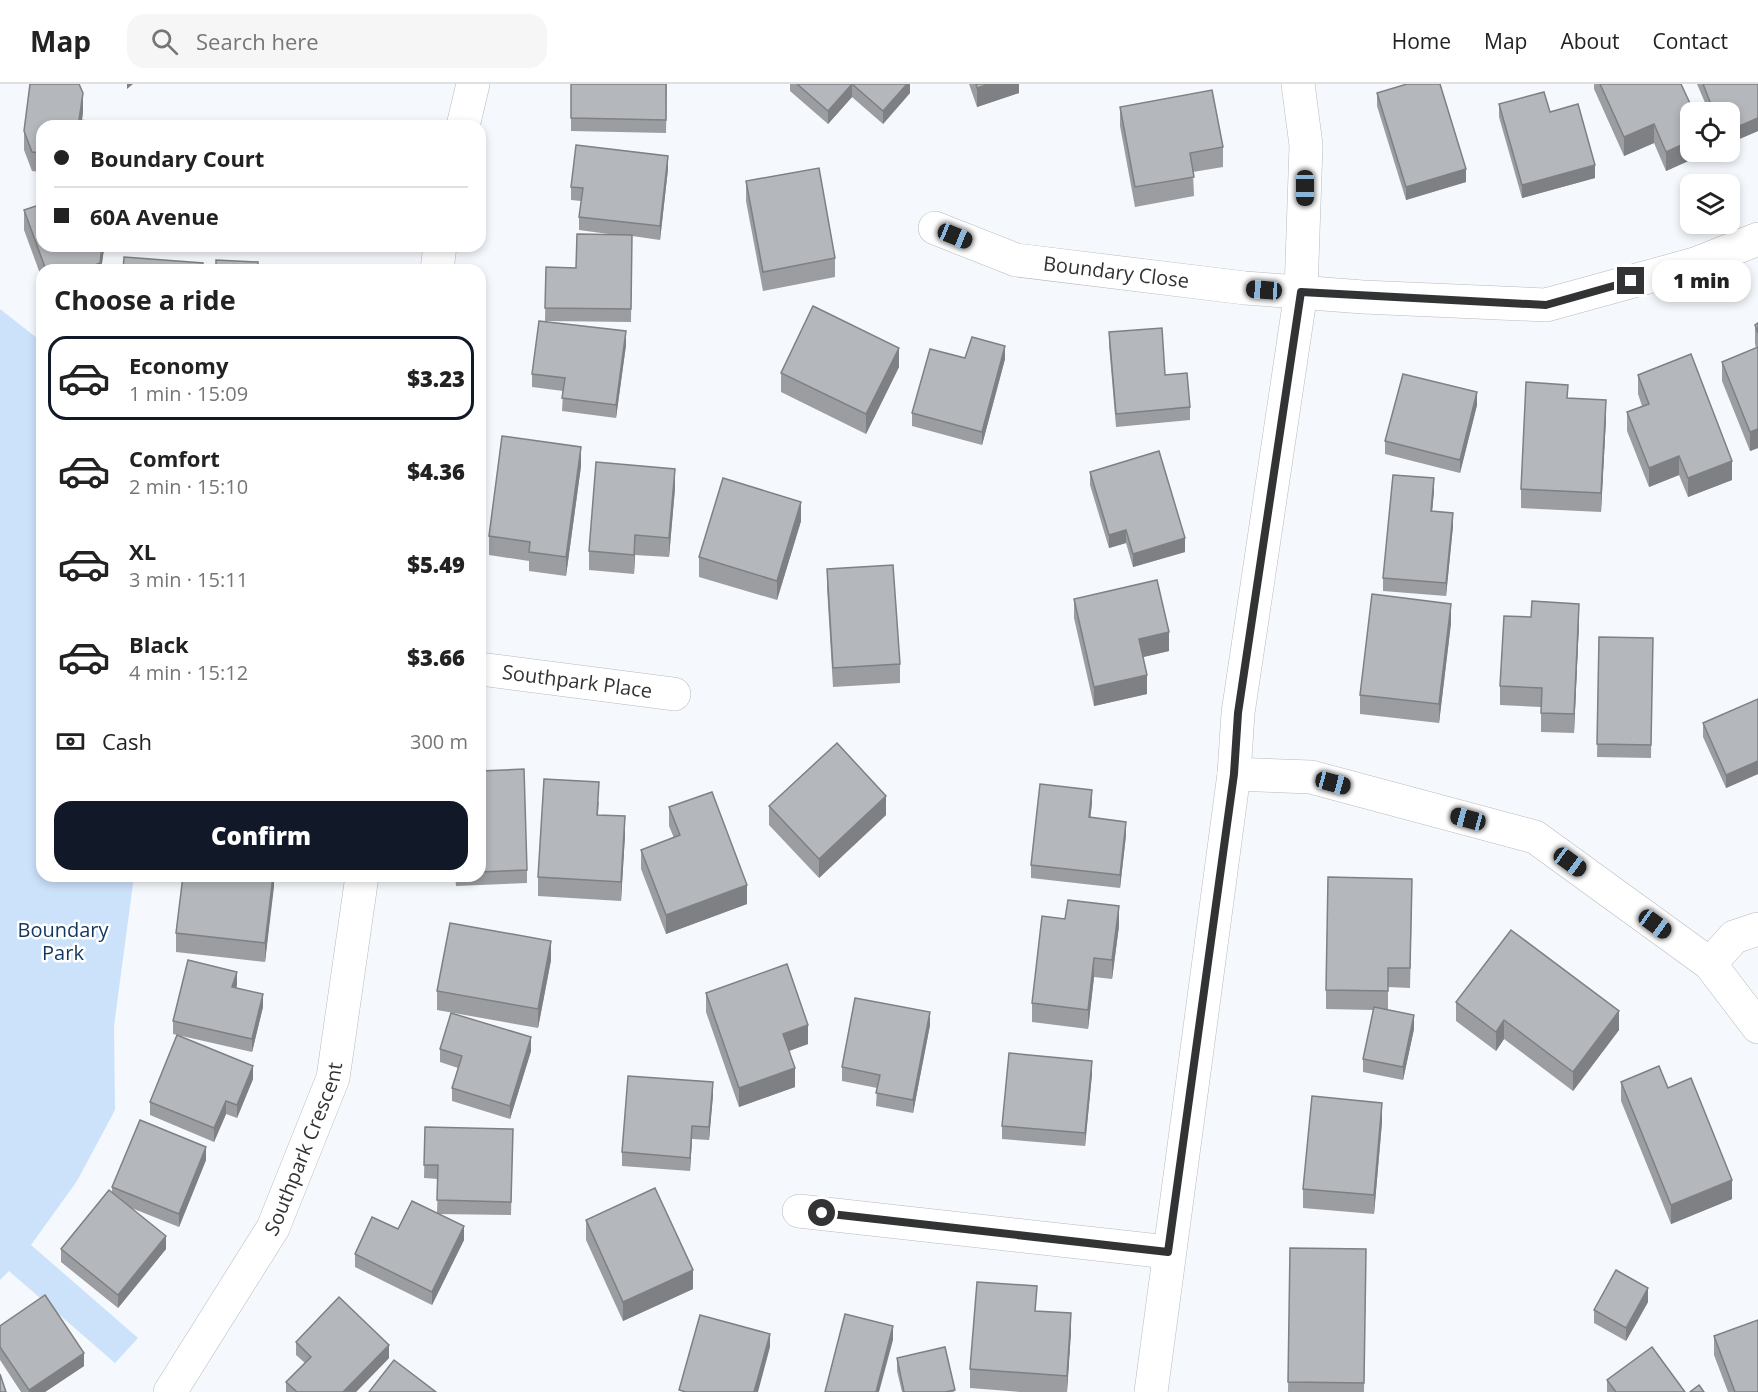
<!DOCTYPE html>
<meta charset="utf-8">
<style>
body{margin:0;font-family:"Open Sans",sans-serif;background:#f6f6f6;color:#222;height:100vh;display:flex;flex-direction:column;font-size:22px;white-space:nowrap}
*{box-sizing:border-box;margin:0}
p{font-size:20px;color:#767676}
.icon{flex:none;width:33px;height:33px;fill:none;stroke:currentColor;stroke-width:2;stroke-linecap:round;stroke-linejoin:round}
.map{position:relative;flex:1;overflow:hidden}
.sheet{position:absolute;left:36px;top:180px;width:450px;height:618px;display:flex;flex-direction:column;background:#fff;border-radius:18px;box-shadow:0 3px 9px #0003}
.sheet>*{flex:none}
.guide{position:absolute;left:36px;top:36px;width:450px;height:132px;border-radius:18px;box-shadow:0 3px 9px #0003;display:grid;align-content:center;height:132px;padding:0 18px;background:#fff}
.controls{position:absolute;left:1680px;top:18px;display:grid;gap:12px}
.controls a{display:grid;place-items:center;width:60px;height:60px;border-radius:12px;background:#fff;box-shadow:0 3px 9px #0003;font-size:30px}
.end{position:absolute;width:27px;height:27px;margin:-14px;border:8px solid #313334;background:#fff;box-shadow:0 0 0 3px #fff}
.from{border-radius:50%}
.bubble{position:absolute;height:42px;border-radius:18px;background:#fff;box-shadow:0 3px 9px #0003;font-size:20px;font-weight:800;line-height:42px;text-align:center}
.car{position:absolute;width:18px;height:36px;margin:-18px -9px;border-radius:8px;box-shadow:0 0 4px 2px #0007;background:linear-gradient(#222 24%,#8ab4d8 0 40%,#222 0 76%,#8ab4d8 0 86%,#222 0)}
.guide b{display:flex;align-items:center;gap:21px;height:57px;font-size:22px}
.guide b+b{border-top:2px solid #e0e0e0}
.guide i{width:15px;height:15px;background:#222}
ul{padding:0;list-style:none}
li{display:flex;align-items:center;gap:18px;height:84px;margin:0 12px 9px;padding:0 6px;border:3px solid transparent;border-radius:18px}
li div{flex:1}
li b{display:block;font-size:22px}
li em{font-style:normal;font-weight:800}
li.current{border-color:#111827}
li>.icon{width:54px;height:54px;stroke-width:1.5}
h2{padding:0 18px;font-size:27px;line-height:72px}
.pay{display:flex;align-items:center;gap:15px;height:66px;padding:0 18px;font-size:22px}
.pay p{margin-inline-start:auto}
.cta{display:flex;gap:12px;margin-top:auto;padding:12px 18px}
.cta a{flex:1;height:69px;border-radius:18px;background:#111827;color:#fff;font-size:24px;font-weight:800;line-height:69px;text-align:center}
header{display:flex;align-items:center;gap:36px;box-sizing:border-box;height:84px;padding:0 30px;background:#fff;border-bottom:2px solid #e0e0e0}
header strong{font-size:28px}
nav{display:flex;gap:33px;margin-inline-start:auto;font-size:21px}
.search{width:420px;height:54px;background:#f6f6f6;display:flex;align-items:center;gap:15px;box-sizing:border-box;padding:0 21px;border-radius:18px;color:#767676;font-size:22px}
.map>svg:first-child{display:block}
.green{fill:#cce2fb}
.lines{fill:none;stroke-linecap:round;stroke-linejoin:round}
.minor-casing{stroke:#b7babe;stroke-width:34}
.tertiary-casing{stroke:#b7babe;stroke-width:34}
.minor{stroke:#fff;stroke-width:33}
.tertiary{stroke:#fff;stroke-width:33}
.wall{fill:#9b9da1}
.shaded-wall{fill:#7e8083}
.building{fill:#b4b7bb;stroke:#7e8083;stroke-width:1.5}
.route{stroke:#313334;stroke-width:8}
.labels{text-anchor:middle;stroke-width:5;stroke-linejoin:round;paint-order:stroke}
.street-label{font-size:20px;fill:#313334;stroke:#fff}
.park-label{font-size:20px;fill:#11375e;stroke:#fff}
</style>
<header>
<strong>Map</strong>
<div class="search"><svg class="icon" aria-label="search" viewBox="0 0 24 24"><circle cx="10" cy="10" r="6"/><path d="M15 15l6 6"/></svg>Search here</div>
<nav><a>Home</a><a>Map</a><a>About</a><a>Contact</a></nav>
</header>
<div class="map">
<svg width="1758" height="1308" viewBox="0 0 1758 1308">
<rect width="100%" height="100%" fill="#f5f8fc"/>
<polygon class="green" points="0,225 42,258 42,792 134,792 114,942 115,1026 77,1097 31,1161 138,1254 115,1279 9,1187 0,1196"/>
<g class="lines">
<g class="minor-casing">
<g id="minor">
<polyline points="463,42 473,0"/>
<path id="s1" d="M935,144l81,32 229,28 118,9 183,8 149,-41 63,-25"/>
<polyline points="437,186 440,162"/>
<path id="s2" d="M480,585l194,25"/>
<polyline points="799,1127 1168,1168"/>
<path id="s3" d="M170,1308l103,-164 60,-150 29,-202"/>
<polyline points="1151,1308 1234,690"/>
</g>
</g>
<g class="tertiary-casing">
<g id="tertiary">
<polyline points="1298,0 1306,61 1301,208 1238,629 1234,690 1311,693 1535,753 1710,880 1758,943"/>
<polyline points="1710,880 1734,853 1758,845"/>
</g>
</g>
<use href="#minor" class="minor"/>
<use href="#tertiary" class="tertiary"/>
</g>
<g class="wall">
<polygon points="571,0 667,0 666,49 571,47"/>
<polygon points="790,0 910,0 910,9 883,40 852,13 828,40 790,7"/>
<polygon points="969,0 1019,0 1019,9 977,23"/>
<polygon points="1594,0 1681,0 1704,70 1666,87 1654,59 1624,72 1594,5"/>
<polygon points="1697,0 1758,0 1758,47 1730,59 1730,28 1709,28"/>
<polygon points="1377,9 1466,98 1406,116 1377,22"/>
<polygon points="1499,20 1595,94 1522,114 1499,33"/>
<polygon points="1120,23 1223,63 1223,83 1193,88 1194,112 1135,123 1120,42"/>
<polygon points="83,28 82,36 42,42 42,88 32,87 24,66 24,47"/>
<polygon points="668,85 660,156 632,152 631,238 545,237 546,183 576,184 616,151 579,146 579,133 581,117 571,116 571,103"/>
<polygon points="746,97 835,174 835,193 763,207 746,117"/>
<polygon points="24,126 42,162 111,162 104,165 101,186 42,186 42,195 24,146"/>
<polygon points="1758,239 1758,364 1750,367 1722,297 1722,278 1756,264 1755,260 1755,241"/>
<polygon points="1109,248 1165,291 1190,323 1190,336 1116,343 1109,261"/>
<polygon points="626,261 616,334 562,327 563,307 532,303 532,290"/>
<polygon points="965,274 1005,275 982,361 912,342 912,329"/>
<polygon points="899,283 866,350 781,308 781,289"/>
<polygon points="1638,291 1732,396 1688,413 1679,391 1649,403 1627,347 1627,328 1642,322 1638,310"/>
<polygon points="1568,314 1606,335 1601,428 1521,424 1521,405"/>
<polygon points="1477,321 1460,389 1385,370 1385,357"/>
<polygon points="581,382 566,492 529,487 529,477 489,471 489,452"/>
<polygon points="1090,388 1185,468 1133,483 1126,459 1109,464 1090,401"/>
<polygon points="675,404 669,473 635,471 634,490 589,486 589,467"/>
<polygon points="1434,407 1432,427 1453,442 1446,512 1383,507 1383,494"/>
<polygon points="801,437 777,516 699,493 699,473"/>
<polygon points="827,485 900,580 900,599 833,603 827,504"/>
<polygon points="1074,515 1169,567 1143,573 1147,610 1094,622 1074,534"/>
<polygon points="1451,539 1439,639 1360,630 1360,611"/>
<polygon points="1579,539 1574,649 1541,648 1541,623 1500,621 1500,602"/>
<polygon points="1599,553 1653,554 1651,674 1597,673"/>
<polygon points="1758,615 1758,690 1726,704 1703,653 1703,639"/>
<polygon points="480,687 527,786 527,799 456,802 455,792 480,792"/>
<polygon points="599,717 598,731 625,751 621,817 538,812 538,793"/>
<polygon points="1092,719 1090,733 1126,751 1120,804 1031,794 1031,781"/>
<polygon points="769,722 886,731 819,794 769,741"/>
<polygon points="669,723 747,820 666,850 641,785 641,766 674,754 669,742"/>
<polygon points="183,792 278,792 277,796 274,796 265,878 176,868 176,849"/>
<polygon points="1412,814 1410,904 1388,903 1388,926 1414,945 1403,996 1363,988 1363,975 1373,926 1326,925 1326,906"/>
<polygon points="1119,842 1112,895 1094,893 1088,945 1032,938 1032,919"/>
<polygon points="551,876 538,944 437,926 437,907"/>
<polygon points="237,901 236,904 263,923 252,968 173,950 173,937"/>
<polygon points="706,909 808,960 789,967 795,1003 739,1023 706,928"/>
<polygon points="1456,918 1619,946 1573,1007 1504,955 1496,967 1456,937"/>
<polygon points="930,941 913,1029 876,1022 877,1004 842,997 842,983"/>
<polygon points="440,965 531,967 510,1035 452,1017 452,1004 458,984 440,978"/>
<polygon points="1092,990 1085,1062 1002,1055 1002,1042"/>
<polygon points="253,995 237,1034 226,1030 214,1058 150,1031 150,1018"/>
<polygon points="1621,998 1732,1115 1671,1140 1621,1017"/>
<polygon points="713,1011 709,1056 692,1055 690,1087 622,1082 622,1068"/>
<polygon points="1382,1038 1374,1130 1303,1124 1303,1105"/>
<polygon points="425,1043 513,1045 511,1131 437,1130 464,1156 432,1221 355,1183 355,1170 398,1145 437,1129 438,1095 424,1094"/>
<polygon points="206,1076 179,1143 129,1123 166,1165 118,1224 61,1178 61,1165 112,1109 112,1103"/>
<polygon points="586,1136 693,1205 623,1237 586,1156"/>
<polygon points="1290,1164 1366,1165 1364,1308 1288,1308"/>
<polygon points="1648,1218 1626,1257 1594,1239 1594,1226"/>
<polygon points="1037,1227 1071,1248 1067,1308 1020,1308 970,1304 970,1285"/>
<polygon points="0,1242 84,1282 45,1308 21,1308 0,1276"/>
<polygon points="1714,1252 1758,1308 1728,1308 1714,1271"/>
<polygon points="296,1258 389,1274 356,1308 286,1308 286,1298 305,1279 296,1271"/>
<polygon points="897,1274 955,1308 902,1308 897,1287"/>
<polygon points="1607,1296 1685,1308 1607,1308"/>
</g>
<g class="shaded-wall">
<polygon points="127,0 133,0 127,5"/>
<polygon points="852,0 852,13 828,40 828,27"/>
<polygon points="907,0 910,0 910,9 883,40 883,27"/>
<polygon points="989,0 1019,0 1019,9 977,23 977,4"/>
<polygon points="83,9 83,28 81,42 79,36"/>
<polygon points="1758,34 1758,47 1730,59 1730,46"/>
<polygon points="1654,40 1654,59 1624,72 1624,53"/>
<polygon points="1690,57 1690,68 1704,68 1704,70 1666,87 1666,68"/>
<polygon points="668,72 668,85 660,156 660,142"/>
<polygon points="1595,81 1595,94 1522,114 1522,101"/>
<polygon points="1466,85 1466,98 1406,116 1406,103"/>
<polygon points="102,162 111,162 104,165 101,186 81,186"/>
<polygon points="626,247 626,261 616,334 616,321"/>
<polygon points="1005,262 1005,275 982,361 982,348"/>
<polygon points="899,264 899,283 866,350 866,330"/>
<polygon points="1477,308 1477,321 1460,389 1460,376"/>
<polygon points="1606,316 1606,335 1601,428 1601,409"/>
<polygon points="1758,345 1758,364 1750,367 1750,348"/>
<polygon points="581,363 581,382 566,492 566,473"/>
<polygon points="1679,372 1679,391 1649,403 1649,384"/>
<polygon points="1732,377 1732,396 1688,413 1688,394"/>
<polygon points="675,385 675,404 669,473 669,454"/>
<polygon points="1434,394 1434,407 1431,440 1431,427"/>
<polygon points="801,418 801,437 777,516 777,497"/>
<polygon points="1453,429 1453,442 1446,512 1446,499"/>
<polygon points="1126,446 1126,459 1109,464 1109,451"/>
<polygon points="635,451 635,471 634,490 634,471"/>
<polygon points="1185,454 1185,468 1133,483 1133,470"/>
<polygon points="1451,520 1451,539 1439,639 1439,620"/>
<polygon points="1579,520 1579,539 1574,649 1574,630"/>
<polygon points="1169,548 1169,567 1139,574 1139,555"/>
<polygon points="1147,591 1147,610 1094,622 1094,603"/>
<polygon points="1758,677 1758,690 1726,704 1726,691"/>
<polygon points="1092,706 1092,719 1089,746 1089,733"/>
<polygon points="886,712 886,731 819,794 819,775"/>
<polygon points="625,732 625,751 621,817 621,798"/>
<polygon points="1126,738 1126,751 1120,804 1120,791"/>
<polygon points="273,792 274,792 274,803 265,878 265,859"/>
<polygon points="747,801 747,820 666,850 666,831"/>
<polygon points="1119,822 1119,842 1112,895 1112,876"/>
<polygon points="551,857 551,876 538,944 538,925"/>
<polygon points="1094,874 1094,893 1088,945 1088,926"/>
<polygon points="237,888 237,901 232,916 232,903"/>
<polygon points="263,910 263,923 252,968 252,955"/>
<polygon points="1619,927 1619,946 1573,1007 1573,988"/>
<polygon points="930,928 930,941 913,1029 913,1016"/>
<polygon points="1414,931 1414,945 1403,996 1403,983"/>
<polygon points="1504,936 1504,955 1496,967 1496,948"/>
<polygon points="808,941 808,960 783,969 783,950"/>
<polygon points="531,953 531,967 510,1035 510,1022"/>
<polygon points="1092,977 1092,990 1085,1062 1085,1049"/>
<polygon points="253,982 253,995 237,1034 237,1021"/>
<polygon points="795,984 795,1003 739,1023 739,1004"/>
<polygon points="713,998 713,1011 709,1056 709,1043"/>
<polygon points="226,1017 226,1030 214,1058 214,1044"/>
<polygon points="1382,1019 1382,1038 1374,1130 1374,1111"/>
<polygon points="692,1042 692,1055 690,1087 690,1074"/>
<polygon points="206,1063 206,1076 179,1143 179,1130"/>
<polygon points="1732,1096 1732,1115 1671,1140 1671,1121"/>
<polygon points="464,1142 464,1156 432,1221 432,1208"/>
<polygon points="166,1152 166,1165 118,1224 118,1211"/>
<polygon points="693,1186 693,1205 623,1237 623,1218"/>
<polygon points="1648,1204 1648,1218 1626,1257 1626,1244"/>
<polygon points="1071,1229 1071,1248 1067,1308 1067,1292"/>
<polygon points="893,1242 893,1256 879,1308 876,1308"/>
<polygon points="770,1250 770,1263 758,1308 754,1308"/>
<polygon points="389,1261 389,1274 356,1308 343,1308"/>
<polygon points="84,1269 84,1282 45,1308 29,1308 29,1306"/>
</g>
<g class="building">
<polygon points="30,0 79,0 83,9 79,36 119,41 119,42 42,42 42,69 32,68 24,47"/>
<polygon points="571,0 666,0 666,36 571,34"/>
<polygon points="797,0 852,0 828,27"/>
<polygon points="852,0 907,0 883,27"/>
<polygon points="976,0 989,0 977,4"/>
<polygon points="1407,0 1440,0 1466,85 1406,103 1377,9"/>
<polygon points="1600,0 1681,0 1694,28 1690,28 1690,57 1666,68 1654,40 1624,53"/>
<polygon points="1703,0 1758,0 1758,34 1730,46 1730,28 1714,28"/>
<polygon points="1212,6 1223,63 1190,69 1194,93 1135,103 1120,23"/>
<polygon points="1544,8 1550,28 1578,20 1595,81 1522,101 1499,20"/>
<polygon points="576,61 668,72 660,142 579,133 583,104 571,103"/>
<polygon points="819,84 835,174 763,188 746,97"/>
<polygon points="42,120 42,162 102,162 100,179 81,186 46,186 24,126"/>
<polygon points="577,150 632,151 631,225 545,224 546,183 576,184"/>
<polygon points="124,173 203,179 203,186 123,186"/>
<polygon points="216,176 258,178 258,186 216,186"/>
<polygon points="813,222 899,264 866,330 781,289"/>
<polygon points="539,237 626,247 616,321 562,314 565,294 532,290"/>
<polygon points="1758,239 1758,249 1755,241"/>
<polygon points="1162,244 1165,291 1187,289 1190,323 1116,330 1109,248"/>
<polygon points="972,253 1005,262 982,348 912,329 930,265 965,274"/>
<polygon points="1758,263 1758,345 1750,348 1722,278"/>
<polygon points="1691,270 1732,377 1688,394 1679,372 1649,384 1627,328 1649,320 1638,291"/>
<polygon points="1403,290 1477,308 1460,376 1385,357"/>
<polygon points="1526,298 1568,301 1567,314 1606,316 1601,409 1521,405"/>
<polygon points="502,352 581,363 566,473 529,468 530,458 489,452"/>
<polygon points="1159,367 1185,454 1133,470 1126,446 1109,451 1090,388"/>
<polygon points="596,378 675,385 669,454 635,451 634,471 589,467"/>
<polygon points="1393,391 1434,394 1431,427 1453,429 1446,499 1383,494"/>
<polygon points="723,394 801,418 777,497 699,473"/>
<polygon points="893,481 900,580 833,584 827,485"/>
<polygon points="1157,496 1169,548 1139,555 1147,591 1094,603 1074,515"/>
<polygon points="1372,510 1451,520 1439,620 1360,611"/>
<polygon points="1532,517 1579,520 1574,630 1541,629 1542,604 1500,602 1504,532 1531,533"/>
<polygon points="1599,553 1653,554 1651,661 1597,660"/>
<polygon points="1758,615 1758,677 1726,691 1703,639"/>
<polygon points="837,659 886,712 819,775 769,722"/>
<polygon points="524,685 527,786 480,788 480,687"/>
<polygon points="544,695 599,698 597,731 625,732 621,798 538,793"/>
<polygon points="1040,700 1092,706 1089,733 1126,738 1120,791 1031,781"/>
<polygon points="712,708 747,801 666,831 641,766 680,751 669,723"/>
<polygon points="183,792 273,792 265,859 176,849"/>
<polygon points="1328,793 1412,795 1410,884 1388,884 1388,907 1326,906"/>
<polygon points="1068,816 1119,822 1112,876 1094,874 1088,926 1032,919 1042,832 1065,835"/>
<polygon points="450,839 551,857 538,925 437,907"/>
<polygon points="1511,846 1619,927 1573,988 1504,936 1496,948 1456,918"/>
<polygon points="188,876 237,888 232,903 263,910 252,955 173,937"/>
<polygon points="787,880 808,941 783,950 795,984 739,1004 706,909"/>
<polygon points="855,914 930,928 913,1016 876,1009 880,991 842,983"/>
<polygon points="1374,923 1414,931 1403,983 1363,975"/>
<polygon points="451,929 531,953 510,1022 452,1004 462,972 440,965"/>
<polygon points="177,951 253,982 237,1021 226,1017 214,1044 150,1018"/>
<polygon points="1009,969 1092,977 1085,1049 1002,1042"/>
<polygon points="1659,982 1668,1004 1691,994 1732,1096 1671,1121 1621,998"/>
<polygon points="628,992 713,998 709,1043 692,1042 690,1074 622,1068"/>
<polygon points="1312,1012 1382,1019 1374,1111 1303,1105"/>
<polygon points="140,1036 206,1063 179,1130 112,1103"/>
<polygon points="425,1043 513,1045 511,1118 437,1116 438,1081 424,1081"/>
<polygon points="655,1104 693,1186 623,1218 586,1136"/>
<polygon points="109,1106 166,1152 118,1211 61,1165"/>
<polygon points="412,1117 464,1142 432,1208 355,1170 372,1133 398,1145"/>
<polygon points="1290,1164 1366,1165 1364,1299 1288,1298"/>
<polygon points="1616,1186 1648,1204 1626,1244 1594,1226"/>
<polygon points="977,1198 1037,1202 1035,1227 1071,1229 1067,1292 970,1285"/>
<polygon points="45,1211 84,1269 29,1306 0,1263 0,1242"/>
<polygon points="339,1213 389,1261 343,1308 297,1308 286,1298 311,1273 296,1258"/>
<polygon points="845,1230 893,1242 876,1308 825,1308"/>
<polygon points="700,1231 770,1250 754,1308 686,1308 679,1306"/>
<polygon points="1758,1236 1758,1308 1735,1308 1714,1252"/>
<polygon points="945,1263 955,1306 945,1308 904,1308 897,1274"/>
<polygon points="1652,1263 1685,1308 1616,1308 1607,1296"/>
<polygon points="394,1276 436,1308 369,1308"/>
<polygon points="0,1290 6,1308 0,1308"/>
<polygon points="1699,1301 1704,1308 1690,1308"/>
</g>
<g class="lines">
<polyline class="route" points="822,1129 1168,1168 1234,690 1238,629 1301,208 1546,221 1631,197"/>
</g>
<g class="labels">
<g class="street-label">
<text dy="7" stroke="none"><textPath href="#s1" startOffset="188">Boundary Close</textPath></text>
<text dy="7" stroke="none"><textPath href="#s2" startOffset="98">Southpark Place</textPath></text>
<text dy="7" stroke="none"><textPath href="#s3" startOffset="279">Southpark Crescent</textPath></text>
</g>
<g class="park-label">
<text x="63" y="853">Boundary<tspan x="63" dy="23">Park</tspan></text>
</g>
</g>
</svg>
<div class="controls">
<a><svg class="icon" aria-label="locate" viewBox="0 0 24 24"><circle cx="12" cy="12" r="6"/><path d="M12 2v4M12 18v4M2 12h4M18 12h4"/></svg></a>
<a><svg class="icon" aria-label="layers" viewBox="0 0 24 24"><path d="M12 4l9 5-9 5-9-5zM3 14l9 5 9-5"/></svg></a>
</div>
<i class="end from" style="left:822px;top:1129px"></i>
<i class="end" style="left:1631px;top:197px"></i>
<div class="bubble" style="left:1652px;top:176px;width:99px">1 min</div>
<i class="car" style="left:1305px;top:104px;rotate:180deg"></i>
<i class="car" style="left:955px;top:152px;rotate:112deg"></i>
<i class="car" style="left:1264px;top:206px;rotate:274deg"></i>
<i class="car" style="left:1333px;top:699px;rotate:105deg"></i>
<i class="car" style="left:1468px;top:735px;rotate:285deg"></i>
<i class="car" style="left:1570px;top:778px;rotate:126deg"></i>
<i class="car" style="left:1655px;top:840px;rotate:126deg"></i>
<div class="guide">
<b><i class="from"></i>Boundary Court</b>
<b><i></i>60A Avenue</b>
</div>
<section class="sheet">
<h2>Choose a ride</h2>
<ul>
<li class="current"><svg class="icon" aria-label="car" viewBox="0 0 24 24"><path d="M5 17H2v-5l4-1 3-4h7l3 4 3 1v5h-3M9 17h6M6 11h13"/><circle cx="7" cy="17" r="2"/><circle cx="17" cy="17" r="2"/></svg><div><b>Economy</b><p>1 min · 15:09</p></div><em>$3.23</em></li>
<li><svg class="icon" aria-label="car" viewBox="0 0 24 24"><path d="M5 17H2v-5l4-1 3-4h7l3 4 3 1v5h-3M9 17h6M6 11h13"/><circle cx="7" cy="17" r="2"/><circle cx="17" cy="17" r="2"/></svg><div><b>Comfort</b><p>2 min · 15:10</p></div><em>$4.36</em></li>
<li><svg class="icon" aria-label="car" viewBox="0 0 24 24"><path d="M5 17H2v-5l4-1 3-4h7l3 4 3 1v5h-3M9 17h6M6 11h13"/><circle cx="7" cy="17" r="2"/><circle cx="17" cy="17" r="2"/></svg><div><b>XL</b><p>3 min · 15:11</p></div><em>$5.49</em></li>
<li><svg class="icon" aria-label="car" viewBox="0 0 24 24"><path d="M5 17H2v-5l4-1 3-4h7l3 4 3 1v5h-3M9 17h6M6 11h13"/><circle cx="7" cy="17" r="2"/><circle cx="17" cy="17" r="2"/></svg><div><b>Black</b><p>4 min · 15:12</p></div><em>$3.66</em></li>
</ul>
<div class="pay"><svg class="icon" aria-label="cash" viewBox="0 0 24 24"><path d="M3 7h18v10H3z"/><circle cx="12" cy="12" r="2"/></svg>Cash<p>300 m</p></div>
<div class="cta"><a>Confirm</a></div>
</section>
</div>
